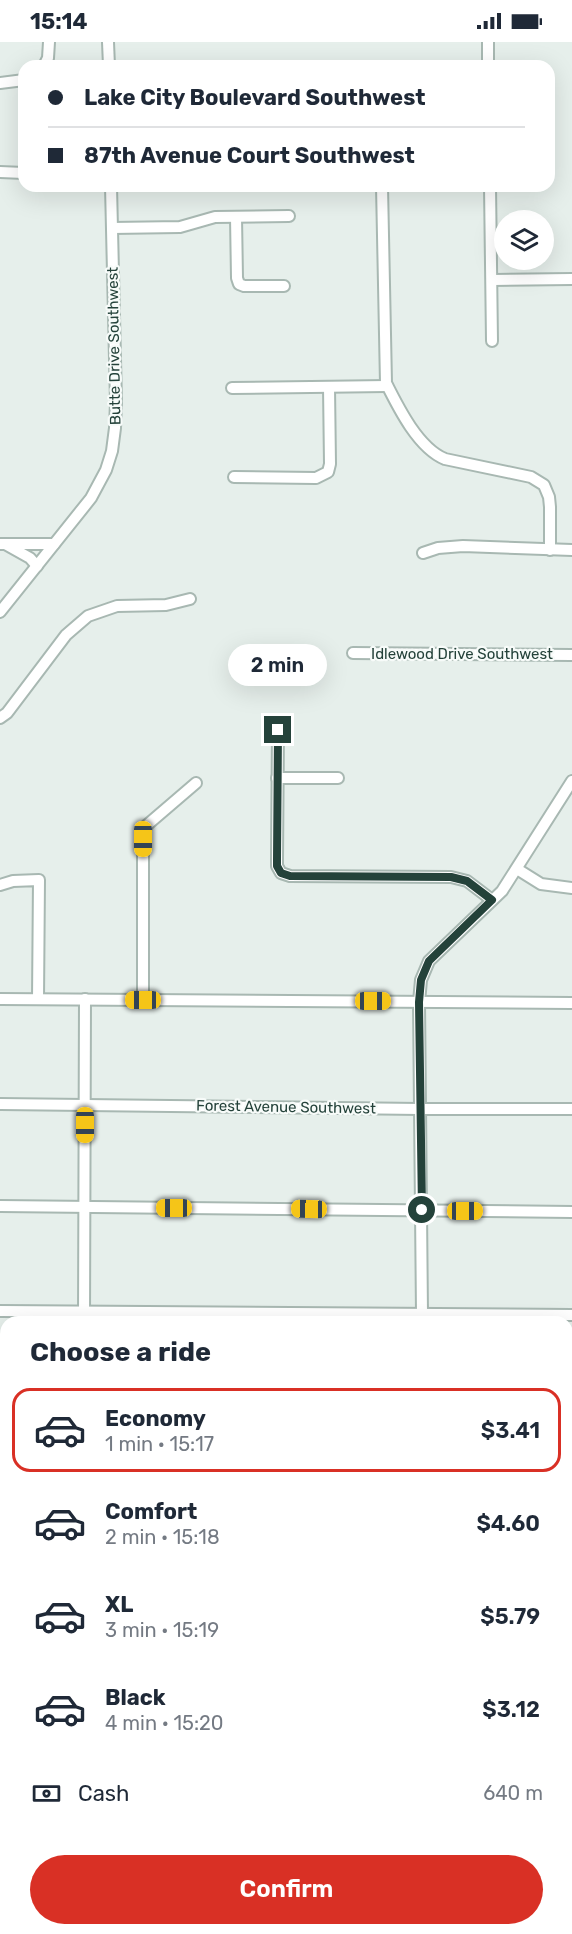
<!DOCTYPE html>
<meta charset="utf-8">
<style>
body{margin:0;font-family:Rubik,sans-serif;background:#f2f2f3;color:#1f2937;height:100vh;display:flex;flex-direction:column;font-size:22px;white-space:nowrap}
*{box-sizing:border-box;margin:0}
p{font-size:20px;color:#747a83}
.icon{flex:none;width:33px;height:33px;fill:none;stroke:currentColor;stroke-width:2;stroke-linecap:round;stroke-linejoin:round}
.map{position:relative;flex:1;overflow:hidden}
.drawer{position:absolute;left:0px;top:1274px;width:573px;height:620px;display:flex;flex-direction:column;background:#fff;border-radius:18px 18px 0 0;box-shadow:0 6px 24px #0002}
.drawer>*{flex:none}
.top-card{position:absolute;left:18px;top:18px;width:537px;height:132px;border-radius:18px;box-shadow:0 6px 24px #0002;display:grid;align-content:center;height:132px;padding:0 30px;background:#fff}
.controls{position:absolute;left:494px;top:168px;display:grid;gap:12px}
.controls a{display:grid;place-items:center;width:60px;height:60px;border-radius:50%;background:#fff;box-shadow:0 6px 24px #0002;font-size:30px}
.end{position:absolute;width:27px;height:27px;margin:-14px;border:8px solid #24423a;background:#fff;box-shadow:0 0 0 3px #fff}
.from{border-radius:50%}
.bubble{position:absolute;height:42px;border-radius:21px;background:#fff;box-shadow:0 6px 24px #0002;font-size:20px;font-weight:600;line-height:42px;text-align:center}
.car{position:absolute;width:18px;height:36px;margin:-18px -9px;border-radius:8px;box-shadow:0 0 4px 2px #0007;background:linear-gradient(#f5c518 24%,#345 0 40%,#f5c518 0 76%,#345 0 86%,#f5c518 0)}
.top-card b{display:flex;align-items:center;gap:21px;height:57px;font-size:22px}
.top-card b+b{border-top:2px solid #e0e1e3}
.top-card i{width:15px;height:15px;background:#1f2937}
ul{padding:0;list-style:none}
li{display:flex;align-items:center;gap:18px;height:84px;margin:0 12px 9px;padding:0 18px;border:3px solid transparent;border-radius:18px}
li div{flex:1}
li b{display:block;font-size:22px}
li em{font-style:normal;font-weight:600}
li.selected{border-color:#d93025}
li>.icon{width:54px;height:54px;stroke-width:1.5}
h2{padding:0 30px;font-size:27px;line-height:72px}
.pay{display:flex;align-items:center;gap:15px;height:66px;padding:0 30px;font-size:22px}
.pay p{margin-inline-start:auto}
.button{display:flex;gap:12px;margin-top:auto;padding:12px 30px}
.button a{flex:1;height:69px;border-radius:36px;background:#d93025;color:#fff;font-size:24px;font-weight:600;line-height:69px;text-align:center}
.status{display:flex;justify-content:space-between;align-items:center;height:42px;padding:0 30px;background:#fff;direction:ltr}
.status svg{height:16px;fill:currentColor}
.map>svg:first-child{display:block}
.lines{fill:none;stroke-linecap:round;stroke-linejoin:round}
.minor-casing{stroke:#a8b8b2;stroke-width:14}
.major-casing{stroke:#c2cac8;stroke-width:16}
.minor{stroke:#fff;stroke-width:10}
.major{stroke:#6aa596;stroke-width:14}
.route{stroke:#24423a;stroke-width:8}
.labels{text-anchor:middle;stroke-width:4.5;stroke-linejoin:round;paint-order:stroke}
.street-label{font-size:15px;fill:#24423a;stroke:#f7fbf9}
</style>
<div class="status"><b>15:14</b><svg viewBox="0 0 49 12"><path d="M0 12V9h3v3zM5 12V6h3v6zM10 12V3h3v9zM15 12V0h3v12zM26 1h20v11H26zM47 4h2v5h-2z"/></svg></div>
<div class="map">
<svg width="572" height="1892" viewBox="0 0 572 1892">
<rect width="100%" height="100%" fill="#e6efeb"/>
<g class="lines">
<g class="minor-casing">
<g id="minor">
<polyline points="108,0 109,24"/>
<polyline points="488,0 488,24"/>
<polyline points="44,24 48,16 49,0"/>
<polyline points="0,41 24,38"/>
<polyline points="0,130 24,131"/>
<path d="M382,144l4,197c12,24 32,65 59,76l86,18 13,8 5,12 1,10v43"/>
<polyline points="490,144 492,299"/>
<polyline points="236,175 237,236 239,242 244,244 284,244"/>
<polyline points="112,186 180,185 215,175 289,174"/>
<polyline points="492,238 572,237"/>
<polyline points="232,346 387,344"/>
<polyline points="234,435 316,436 328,430 330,422 329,345"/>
<polyline points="0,502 54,502"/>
<polyline points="5,502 30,516 37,524"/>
<polyline points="423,511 438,506 463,504 572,508"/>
<polyline points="0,570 91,456 106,428 112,409 115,386 116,360 111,144"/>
<polyline points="353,611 572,613"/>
<polyline points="0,676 7,671 66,593 88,574 117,564 166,563 190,557"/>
<polyline points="278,688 277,818 277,824 281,831 290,834 451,835 467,839 492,858"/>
<polyline points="277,736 338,736"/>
<polyline points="517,827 541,842 572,846"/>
<polyline points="0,843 13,839 39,838 38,957"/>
<polyline points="0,957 572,961"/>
<polyline points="143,958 143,791 147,783 196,741"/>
<polyline points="0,1062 420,1067 572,1067"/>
<polyline points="0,1164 572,1170"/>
<polyline points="0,1269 572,1273"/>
<polyline points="84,1280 85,957"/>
<polyline points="424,1280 422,1272 419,960 421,938 429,919 502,849 572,739"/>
<polyline points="0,1484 6,1484"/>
<polyline points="567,1490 572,1490"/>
<polyline points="0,1590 6,1590"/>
<polyline points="567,1594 572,1594"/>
<polyline points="0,1694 6,1694"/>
<polyline points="567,1699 572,1699"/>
<polyline points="0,1797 6,1797"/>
<polyline points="567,1802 572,1802"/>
<polyline points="325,1887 325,1892"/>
<polyline points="82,1892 82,1887"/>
<polyline points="421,1892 421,1887"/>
</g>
</g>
<g class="major-casing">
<g id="major">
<polyline points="0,1372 6,1372"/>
<polyline points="567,1384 572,1384"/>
</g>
</g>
<use href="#minor" class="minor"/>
<use href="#major" class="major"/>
</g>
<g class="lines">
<polyline class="route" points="278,688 277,818 277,824 281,831 290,834 451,835 467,839 492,858 429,919 421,938 419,960 422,1168"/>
</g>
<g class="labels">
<g class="street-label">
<text transform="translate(114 304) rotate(-91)" y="5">Butte Drive Southwest</text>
<text x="462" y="617">Idlewood Drive Southwest</text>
<text transform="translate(286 1065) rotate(1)" y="5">Forest Avenue Southwest</text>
</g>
</g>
</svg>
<div class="controls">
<a><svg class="icon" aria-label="layers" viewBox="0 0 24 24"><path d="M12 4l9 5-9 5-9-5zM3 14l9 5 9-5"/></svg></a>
</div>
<i class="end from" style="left:422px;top:1168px"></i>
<i class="end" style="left:278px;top:688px"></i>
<div class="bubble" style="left:228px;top:602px;width:99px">2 min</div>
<i class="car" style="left:143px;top:797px;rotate:180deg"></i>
<i class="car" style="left:143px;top:958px;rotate:270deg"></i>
<i class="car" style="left:373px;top:959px;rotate:90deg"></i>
<i class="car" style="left:85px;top:1083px;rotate:180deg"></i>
<i class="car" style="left:174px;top:1166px;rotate:270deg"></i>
<i class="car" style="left:309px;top:1167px;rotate:271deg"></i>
<i class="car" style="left:465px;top:1169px;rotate:90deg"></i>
<div class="top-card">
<b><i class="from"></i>Lake City Boulevard Southwest</b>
<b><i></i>87th Avenue Court Southwest</b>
</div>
<section class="drawer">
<h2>Choose a ride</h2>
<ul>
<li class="selected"><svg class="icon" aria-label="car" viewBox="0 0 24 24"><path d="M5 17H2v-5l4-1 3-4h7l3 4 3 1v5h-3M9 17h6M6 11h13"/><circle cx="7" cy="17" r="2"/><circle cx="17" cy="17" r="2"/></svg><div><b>Economy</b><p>1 min · 15:17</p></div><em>$3.41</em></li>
<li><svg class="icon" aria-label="car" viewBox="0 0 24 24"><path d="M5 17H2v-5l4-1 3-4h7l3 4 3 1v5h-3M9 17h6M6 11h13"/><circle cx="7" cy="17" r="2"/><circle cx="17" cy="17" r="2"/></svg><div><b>Comfort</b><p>2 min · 15:18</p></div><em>$4.60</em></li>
<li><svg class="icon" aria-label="car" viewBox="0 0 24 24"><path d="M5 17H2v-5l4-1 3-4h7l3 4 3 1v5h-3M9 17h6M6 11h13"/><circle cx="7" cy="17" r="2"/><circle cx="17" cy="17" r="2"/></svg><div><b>XL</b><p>3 min · 15:19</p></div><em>$5.79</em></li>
<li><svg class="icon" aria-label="car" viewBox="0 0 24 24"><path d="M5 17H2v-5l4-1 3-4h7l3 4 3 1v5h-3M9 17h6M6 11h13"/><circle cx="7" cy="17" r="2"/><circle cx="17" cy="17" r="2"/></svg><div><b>Black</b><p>4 min · 15:20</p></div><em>$3.12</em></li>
</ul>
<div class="pay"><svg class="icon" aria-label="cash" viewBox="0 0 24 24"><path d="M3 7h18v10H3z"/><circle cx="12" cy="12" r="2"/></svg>Cash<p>640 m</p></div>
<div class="button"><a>Confirm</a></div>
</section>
</div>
